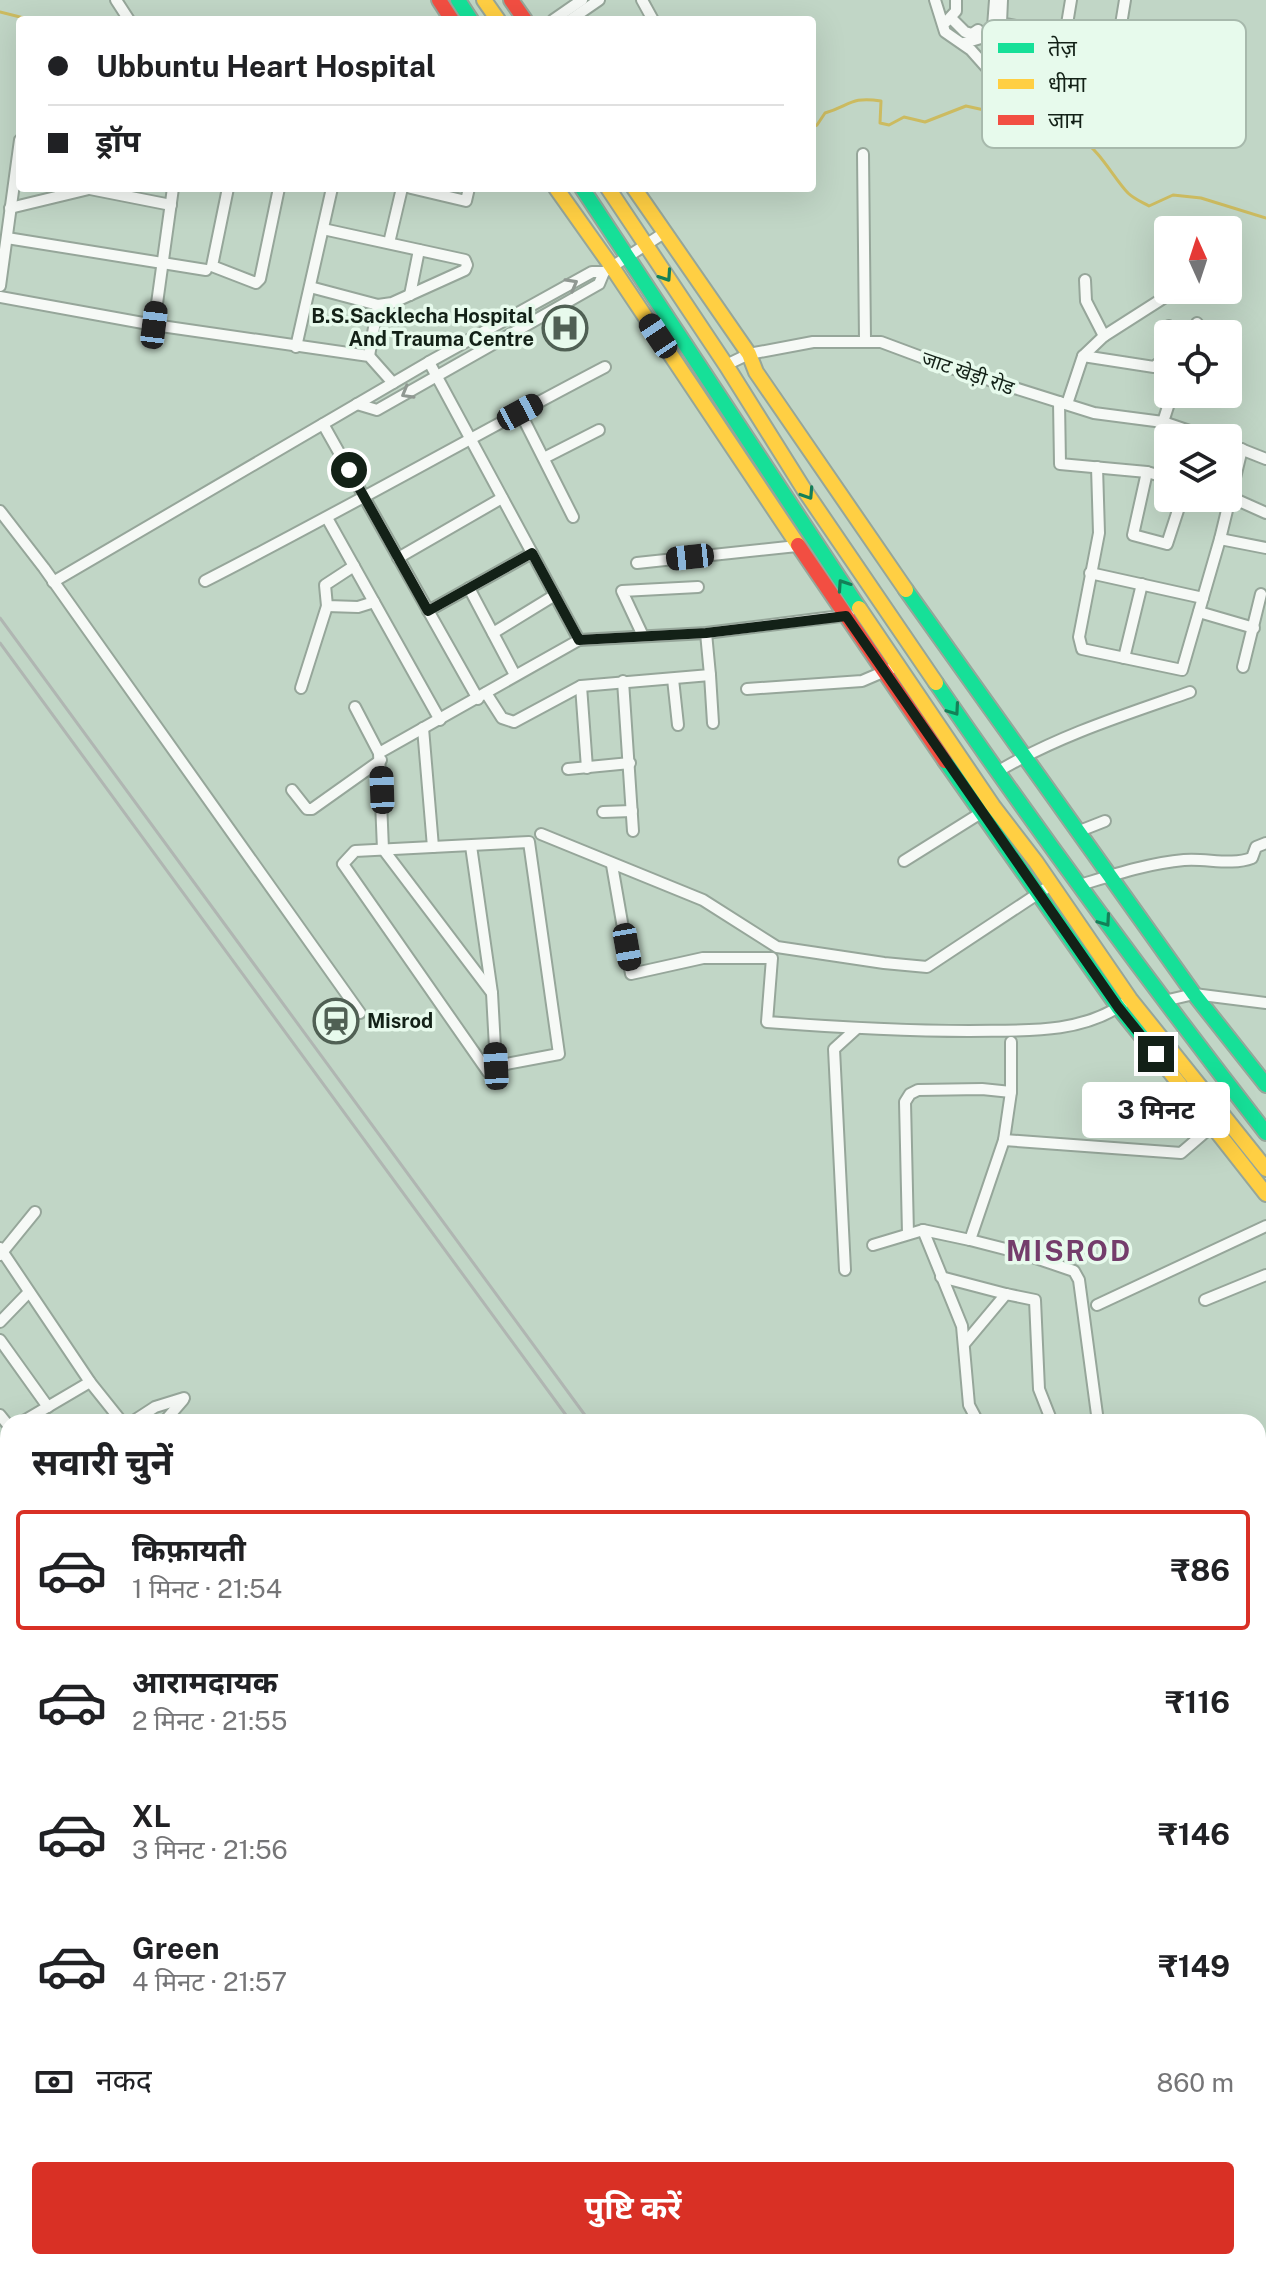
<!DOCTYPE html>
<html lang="hi">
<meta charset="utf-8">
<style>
body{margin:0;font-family:"Public Sans","Noto Sans Devanagari",sans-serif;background:#f6f6f6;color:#202124;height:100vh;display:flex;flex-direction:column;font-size:30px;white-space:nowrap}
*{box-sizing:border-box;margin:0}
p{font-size:26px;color:#757577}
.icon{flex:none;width:44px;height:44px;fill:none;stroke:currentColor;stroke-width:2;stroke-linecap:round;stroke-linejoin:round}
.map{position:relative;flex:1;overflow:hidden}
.drawer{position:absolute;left:0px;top:1414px;width:1266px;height:856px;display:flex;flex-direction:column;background:#fff;border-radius:24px 24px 0 0;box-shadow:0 8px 32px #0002}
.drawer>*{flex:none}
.banner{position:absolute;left:16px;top:16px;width:800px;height:176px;border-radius:8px;box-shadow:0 8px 32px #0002;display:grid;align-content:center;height:176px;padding:0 32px;background:#fff}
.needle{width:52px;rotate:357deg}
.tools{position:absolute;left:1154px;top:216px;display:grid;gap:16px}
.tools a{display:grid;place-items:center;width:88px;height:88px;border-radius:8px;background:#fff;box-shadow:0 8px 32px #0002;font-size:40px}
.end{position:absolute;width:36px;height:36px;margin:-18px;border:10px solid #132117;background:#fff;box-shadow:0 0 0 4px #fff}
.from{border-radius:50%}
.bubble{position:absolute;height:56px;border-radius:8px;background:#fff;box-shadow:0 8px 32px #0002;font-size:26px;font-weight:700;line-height:56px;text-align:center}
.car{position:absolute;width:24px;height:48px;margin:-24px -12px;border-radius:10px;box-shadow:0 0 6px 2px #0007;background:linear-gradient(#222 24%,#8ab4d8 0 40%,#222 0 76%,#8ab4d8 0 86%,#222 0)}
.banner b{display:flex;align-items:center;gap:28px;height:76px;font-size:30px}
.banner b+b{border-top:2px solid #e0e0e0}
.banner i{width:20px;height:20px;background:#202124}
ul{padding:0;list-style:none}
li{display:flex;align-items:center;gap:24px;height:120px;margin:0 16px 12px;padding:0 16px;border:4px solid transparent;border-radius:8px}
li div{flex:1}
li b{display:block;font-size:30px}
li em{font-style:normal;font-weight:700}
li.current{border-color:#d93025}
li>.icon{width:72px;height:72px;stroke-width:1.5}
h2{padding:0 32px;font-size:36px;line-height:96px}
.pay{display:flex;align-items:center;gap:20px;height:88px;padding:0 32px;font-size:30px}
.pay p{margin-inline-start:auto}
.primary-button{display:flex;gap:16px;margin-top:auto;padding:16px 32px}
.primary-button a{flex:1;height:92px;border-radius:8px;background:#d93025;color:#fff;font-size:32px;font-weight:700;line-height:92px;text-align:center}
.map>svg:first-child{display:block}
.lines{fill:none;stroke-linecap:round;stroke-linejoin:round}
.stream{stroke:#ccbb60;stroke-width:3}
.street-casing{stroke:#96a69a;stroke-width:14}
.fast-casing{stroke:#96a69a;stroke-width:18}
.slow-casing{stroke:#96a69a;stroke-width:18}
.jam-casing{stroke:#96a69a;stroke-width:18}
.street{stroke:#f6f9f6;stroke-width:10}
.fast{stroke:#16e098;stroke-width:14}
.slow{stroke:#ffcf43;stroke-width:14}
.jam{stroke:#f24e42;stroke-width:14}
.rail{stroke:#b0b6b2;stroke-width:3}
.oneway{stroke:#148058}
.oneway2{stroke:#909892}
.route{stroke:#132117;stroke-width:10}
.labels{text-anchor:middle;stroke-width:7;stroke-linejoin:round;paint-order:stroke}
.poi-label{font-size:20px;font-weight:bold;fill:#132117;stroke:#e7faec;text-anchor:end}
.street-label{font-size:20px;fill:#132117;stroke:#e7faec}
.district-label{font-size:28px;font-weight:bold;letter-spacing:2px;fill:#743d6b;stroke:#e7faec}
.key{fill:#e7faec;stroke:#a7b9ac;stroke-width:2}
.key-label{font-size:22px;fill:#132117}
</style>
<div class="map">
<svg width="1266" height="2270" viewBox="0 0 1266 2270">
<rect width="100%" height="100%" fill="#c1d6c6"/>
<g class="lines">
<g class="stream">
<polyline points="0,12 32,20"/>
<path d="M812,127l5,-2 8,-12c25,-7 25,-17 56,-12l-1,22 9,2 15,-8 21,5 41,-16 50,11 16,22 13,6c37,-33 61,25 83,48 6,6 14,9 21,13l24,-11 28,3 65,20"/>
</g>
<g class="street-casing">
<g id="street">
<polyline points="116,0 129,20"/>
<polyline points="642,0 653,20"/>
<polyline points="935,0 945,32 971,50 987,68 990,67 995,0"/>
<polyline points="1002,0 1001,23 1065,36"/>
<polyline points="952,19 965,32 972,34 978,30"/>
<polyline points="553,20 582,0"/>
<polyline points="570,20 599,0"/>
<polyline points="946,22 956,11 956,0"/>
<polyline points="964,43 991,35"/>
<polyline points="1006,76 1025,78"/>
<polyline points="1057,84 1071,0"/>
<polyline points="1110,93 1025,78 1019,112 1104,128 1125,0"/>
<polyline points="863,154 865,340"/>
<polyline points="228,188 212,266 256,283 260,279 279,188"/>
<polyline points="411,188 466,201 469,188"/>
<polyline points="90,189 171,205"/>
<polyline points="10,208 93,188"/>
<polyline points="7,238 206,270"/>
<polyline points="389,243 402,188"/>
<polyline points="1085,280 1086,301 1104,336"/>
<polyline points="0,286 20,140"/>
<polyline points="310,287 378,305 392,303 465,270 467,265 465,260 323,229"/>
<polyline points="410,295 419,250"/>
<polyline points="0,297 154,325 369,356 393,383"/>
<polyline points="154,325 173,188"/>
<polyline points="1193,334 1197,323"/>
<polyline points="296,347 332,188"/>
<polyline points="369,356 378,305"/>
<polyline points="1083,356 1154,367 1161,361 1169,326"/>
<polyline points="429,362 579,640"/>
<polyline points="726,365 749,354 813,342 881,342 948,367 1094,413 1163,422 1210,438"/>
<polyline points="1059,402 1060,464 1147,472 1168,478"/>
<polyline points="357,404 377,410 599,284 604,272"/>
<polyline points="1067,404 1083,356 1104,336 1176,290"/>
<polyline points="520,412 573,517"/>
<polyline points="1163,422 1172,394"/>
<polyline points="323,424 478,699"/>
<polyline points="1228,444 1266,459"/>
<polyline points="544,458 599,430"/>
<polyline points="1097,467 1099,533 1079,637 1082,649 1182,670 1220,539 1242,449"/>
<polyline points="1147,472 1133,535 1167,544 1182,498"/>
<polyline points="1228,496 1266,513"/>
<polyline points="0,511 44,568 360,1013"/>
<polyline points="327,518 440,720"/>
<polyline points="1220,539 1266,548"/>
<polyline points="398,558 502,498"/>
<polyline points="637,563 797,546"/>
<polyline points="354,566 325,585 327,606 358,607 374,602"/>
<polyline points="1090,573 1203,598"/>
<path d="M205,581c135,-69 266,-144 400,-214"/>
<polyline points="53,582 429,362 592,272 604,272 664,233"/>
<polyline points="469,588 515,675"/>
<polyline points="428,611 532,553"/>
<polyline points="1199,612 1254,628"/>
<polyline points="493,633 555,595"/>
<polyline points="643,636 622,591 698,587"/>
<polyline points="1124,658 1142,584"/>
<polyline points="1243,667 1261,594"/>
<polyline points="710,675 713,723"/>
<polyline points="673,679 678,725"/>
<polyline points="623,681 633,831"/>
<polyline points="581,686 587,768"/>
<polyline points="301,688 327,606"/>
<polyline points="747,689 862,681 897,666"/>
<polyline points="486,693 502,718 514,722 581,686 710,675 706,633"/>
<polyline points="355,707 379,753"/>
<polyline points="423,728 433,847"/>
<polyline points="568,769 630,763"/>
<path d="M997,772c60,-36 127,-57 193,-80"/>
<polyline points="292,790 307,809 312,809 381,760"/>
<polyline points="603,812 632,811"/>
<polyline points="1077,832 1105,821"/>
<polyline points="541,834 703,900 777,947 884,963 927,967 1051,885"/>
<polygon points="529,842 559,1054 496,1066 488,1072 343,864 355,851"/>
<polyline points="471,846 492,993 496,1066"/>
<polyline points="904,861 984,811"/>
<path d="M612,865l19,109 72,-16h69l-5,64c67,5 134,9 202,9 51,-1 110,4 154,-27"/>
<path d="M1080,885c33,-10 69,-22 104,-25 23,-2 47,6 68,-2l4,-11 10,-4"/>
<polyline points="492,993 383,849 379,753 579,640 706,633 849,615"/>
<polyline points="1164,1001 1194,994 1266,1003"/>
<polyline points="1011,1042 1011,1092 1004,1140 970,1240 1021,1253 1074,1271 1079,1280 1098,1422"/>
<polyline points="1004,1140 1181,1153 1224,1116"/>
<polyline points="923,1230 962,1326 969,1405 978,1422"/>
<polyline points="908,1234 905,1102 910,1094 918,1090 982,1089 1011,1092"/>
<polyline points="873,1245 923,1230 970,1240"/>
<polyline points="0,1248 90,1382 122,1422"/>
<polyline points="0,1255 35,1212"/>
<polyline points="845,1270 834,1049 856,1029"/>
<polyline points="941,1277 1006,1294"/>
<polyline points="1205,1300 1266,1275"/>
<polyline points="1097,1305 1266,1226"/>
<polyline points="0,1322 29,1292"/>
<polyline points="0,1340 48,1407"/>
<polyline points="965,1343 1006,1294 1035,1300 1039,1389 1052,1422"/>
<polyline points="0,1415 8,1425"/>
<polyline points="22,1422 90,1382"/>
<polyline points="132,1422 155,1407 184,1398"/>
<polyline points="164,1422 183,1400"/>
<polyline points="0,1482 8,1492"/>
<polyline points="1266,1505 1259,1536 1266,1541"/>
<polyline points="0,1521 8,1516"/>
<polyline points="1258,1548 1266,1550"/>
<polyline points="0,1584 8,1579"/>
<polyline points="0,1644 8,1639"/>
<polyline points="1258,1686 1266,1689"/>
<polyline points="0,1693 8,1689"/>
<polyline points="0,1754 8,1749"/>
<polyline points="0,1761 8,1777"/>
<polyline points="1258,1815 1266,1818"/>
<polyline points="0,2043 8,2048"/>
<polyline points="0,2098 8,2104"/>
<polyline points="1258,2106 1258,2116"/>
<polyline points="0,2139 8,2133"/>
<polyline points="0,2205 8,2199"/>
<polyline points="1258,2261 1265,2270"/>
<polyline points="760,2262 766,2270"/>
<polyline points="711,2268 713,2270"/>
<polyline points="459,2270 464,2262"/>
<polyline points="495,2270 495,2267"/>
</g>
</g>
<g class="fast-casing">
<g id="fast">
<polyline points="458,0 471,20"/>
<polyline points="582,188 859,608"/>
<polyline points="906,590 1194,994 1266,1085"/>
<path d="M936,683c105,153 216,303 330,450"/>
<polyline points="945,761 1118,1007 1163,1063"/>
<polyline points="0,2221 8,2225"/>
</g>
</g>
<g class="slow-casing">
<g id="slow">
<polyline points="484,0 498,20"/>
<polyline points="556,188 612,267 798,545"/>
<polyline points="608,188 726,365 805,491 936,683"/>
<polyline points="634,188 749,354 756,372 906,590"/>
<polyline points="859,608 993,806 1036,862 1130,999 1266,1169"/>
<polyline points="1163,1063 1266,1194"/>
</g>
</g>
<g class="jam-casing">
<g id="jam">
<polyline points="439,0 452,20"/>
<polyline points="511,0 525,20"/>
<polyline points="798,545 945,761"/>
<polyline points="80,2262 99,2270"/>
</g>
</g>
<use href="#street" class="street"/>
<use href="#fast" class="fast"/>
<use href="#slow" class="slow"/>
<use href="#jam" class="jam"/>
<g class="rail">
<polyline points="0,618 590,1422"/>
<polyline points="0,643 571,1422"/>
<polyline points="1172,2262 1177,2270"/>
<polyline points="1204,2262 1210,2270"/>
</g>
</g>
<defs><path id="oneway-chevron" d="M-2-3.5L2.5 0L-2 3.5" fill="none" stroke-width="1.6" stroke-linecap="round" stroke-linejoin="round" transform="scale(2)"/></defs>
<g class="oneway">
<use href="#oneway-chevron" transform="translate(666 276) rotate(56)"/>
<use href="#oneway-chevron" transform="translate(808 494) rotate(57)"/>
<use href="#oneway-chevron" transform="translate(843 585) rotate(-124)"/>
<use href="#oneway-chevron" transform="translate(954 710) rotate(55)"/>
<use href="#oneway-chevron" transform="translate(1105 921) rotate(55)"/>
</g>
<g class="oneway2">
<use href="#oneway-chevron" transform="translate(572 284) rotate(-29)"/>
<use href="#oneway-chevron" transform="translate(407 393) rotate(150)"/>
</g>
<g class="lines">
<polyline class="route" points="349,470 428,611 532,553 579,640 706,633 846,616 1118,1007 1156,1054"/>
</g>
<defs>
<g id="hospital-ring" transform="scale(2.3)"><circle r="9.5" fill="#e7faec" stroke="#506054" stroke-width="1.5"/><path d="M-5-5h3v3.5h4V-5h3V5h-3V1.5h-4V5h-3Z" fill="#506054"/></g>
<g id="station-ring" transform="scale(2.3)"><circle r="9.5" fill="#e7faec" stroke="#506054" stroke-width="1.5"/><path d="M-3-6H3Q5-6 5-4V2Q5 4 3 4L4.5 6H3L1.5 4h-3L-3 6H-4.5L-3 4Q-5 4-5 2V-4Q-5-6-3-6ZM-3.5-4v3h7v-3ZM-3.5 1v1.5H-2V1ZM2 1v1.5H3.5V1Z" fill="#506054"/></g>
</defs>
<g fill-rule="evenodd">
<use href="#hospital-ring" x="565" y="328"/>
<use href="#station-ring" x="336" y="1021"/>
</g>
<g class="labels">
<g class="poi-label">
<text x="534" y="323">B.S.Sacklecha Hospital<tspan x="534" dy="23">And Trauma Centre</tspan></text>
<text x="367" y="1028" text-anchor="start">Misrod</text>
</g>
<g class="street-label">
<text transform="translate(968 373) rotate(19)" y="7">जाट खेड़ी रोड</text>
</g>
<g class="district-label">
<text x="1069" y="1261">MISROD</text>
</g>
</g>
<rect x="982" y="20" width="264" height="128" rx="12" class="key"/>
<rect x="998" y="43" width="36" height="10" fill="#16e098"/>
<rect x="998" y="79" width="36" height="10" fill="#ffcf43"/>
<rect x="998" y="115" width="36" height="10" fill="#f24e42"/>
<g class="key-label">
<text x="1048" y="56">तेज़</text>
<text x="1048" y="92">धीमा</text>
<text x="1048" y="128">जाम</text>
</g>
</svg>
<div class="tools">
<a><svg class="needle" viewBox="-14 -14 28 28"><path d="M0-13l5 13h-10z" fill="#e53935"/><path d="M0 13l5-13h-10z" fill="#757577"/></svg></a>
<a><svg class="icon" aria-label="locate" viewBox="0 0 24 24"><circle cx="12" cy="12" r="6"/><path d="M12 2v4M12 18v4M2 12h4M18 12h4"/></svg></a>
<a><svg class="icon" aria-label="layers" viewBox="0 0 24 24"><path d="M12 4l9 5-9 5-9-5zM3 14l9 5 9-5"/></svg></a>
</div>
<i class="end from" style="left:349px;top:470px"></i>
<i class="end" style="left:1156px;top:1054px"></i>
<div class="bubble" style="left:1082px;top:1082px;width:148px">3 मिनट</div>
<i class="car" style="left:154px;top:325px;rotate:7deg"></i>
<i class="car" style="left:658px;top:336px;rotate:326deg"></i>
<i class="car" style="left:520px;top:412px;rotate:62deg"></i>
<i class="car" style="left:690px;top:557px;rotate:264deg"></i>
<i class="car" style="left:382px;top:790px;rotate:358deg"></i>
<i class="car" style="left:627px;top:947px;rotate:170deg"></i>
<i class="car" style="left:496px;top:1066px;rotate:357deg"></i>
<div class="banner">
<b><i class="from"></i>Ubbuntu Heart Hospital</b>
<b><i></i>ड्रॉप</b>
</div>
<section class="drawer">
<h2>सवारी चुनें</h2>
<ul>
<li class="current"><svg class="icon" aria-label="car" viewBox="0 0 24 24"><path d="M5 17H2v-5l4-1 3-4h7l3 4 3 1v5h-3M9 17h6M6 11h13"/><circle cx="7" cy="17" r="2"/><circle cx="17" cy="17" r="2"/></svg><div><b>किफ़ायती</b><p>1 मिनट · 21:54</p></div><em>₹86</em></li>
<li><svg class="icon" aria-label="car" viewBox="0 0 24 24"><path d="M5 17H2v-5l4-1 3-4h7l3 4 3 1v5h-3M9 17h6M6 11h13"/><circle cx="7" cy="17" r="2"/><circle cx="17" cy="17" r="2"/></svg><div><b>आरामदायक</b><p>2 मिनट · 21:55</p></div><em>₹116</em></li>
<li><svg class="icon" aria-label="car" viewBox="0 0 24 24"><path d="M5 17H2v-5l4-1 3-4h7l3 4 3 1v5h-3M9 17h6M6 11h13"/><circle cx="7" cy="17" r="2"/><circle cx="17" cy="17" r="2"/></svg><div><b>XL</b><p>3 मिनट · 21:56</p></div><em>₹146</em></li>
<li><svg class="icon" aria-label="car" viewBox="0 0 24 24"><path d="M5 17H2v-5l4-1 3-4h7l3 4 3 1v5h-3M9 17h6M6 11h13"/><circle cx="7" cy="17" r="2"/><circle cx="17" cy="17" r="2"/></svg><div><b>Green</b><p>4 मिनट · 21:57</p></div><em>₹149</em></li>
</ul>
<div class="pay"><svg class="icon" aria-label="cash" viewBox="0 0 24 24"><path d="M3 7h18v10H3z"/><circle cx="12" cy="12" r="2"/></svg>नकद<p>860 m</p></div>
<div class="primary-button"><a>पुष्टि करें</a></div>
</section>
</div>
